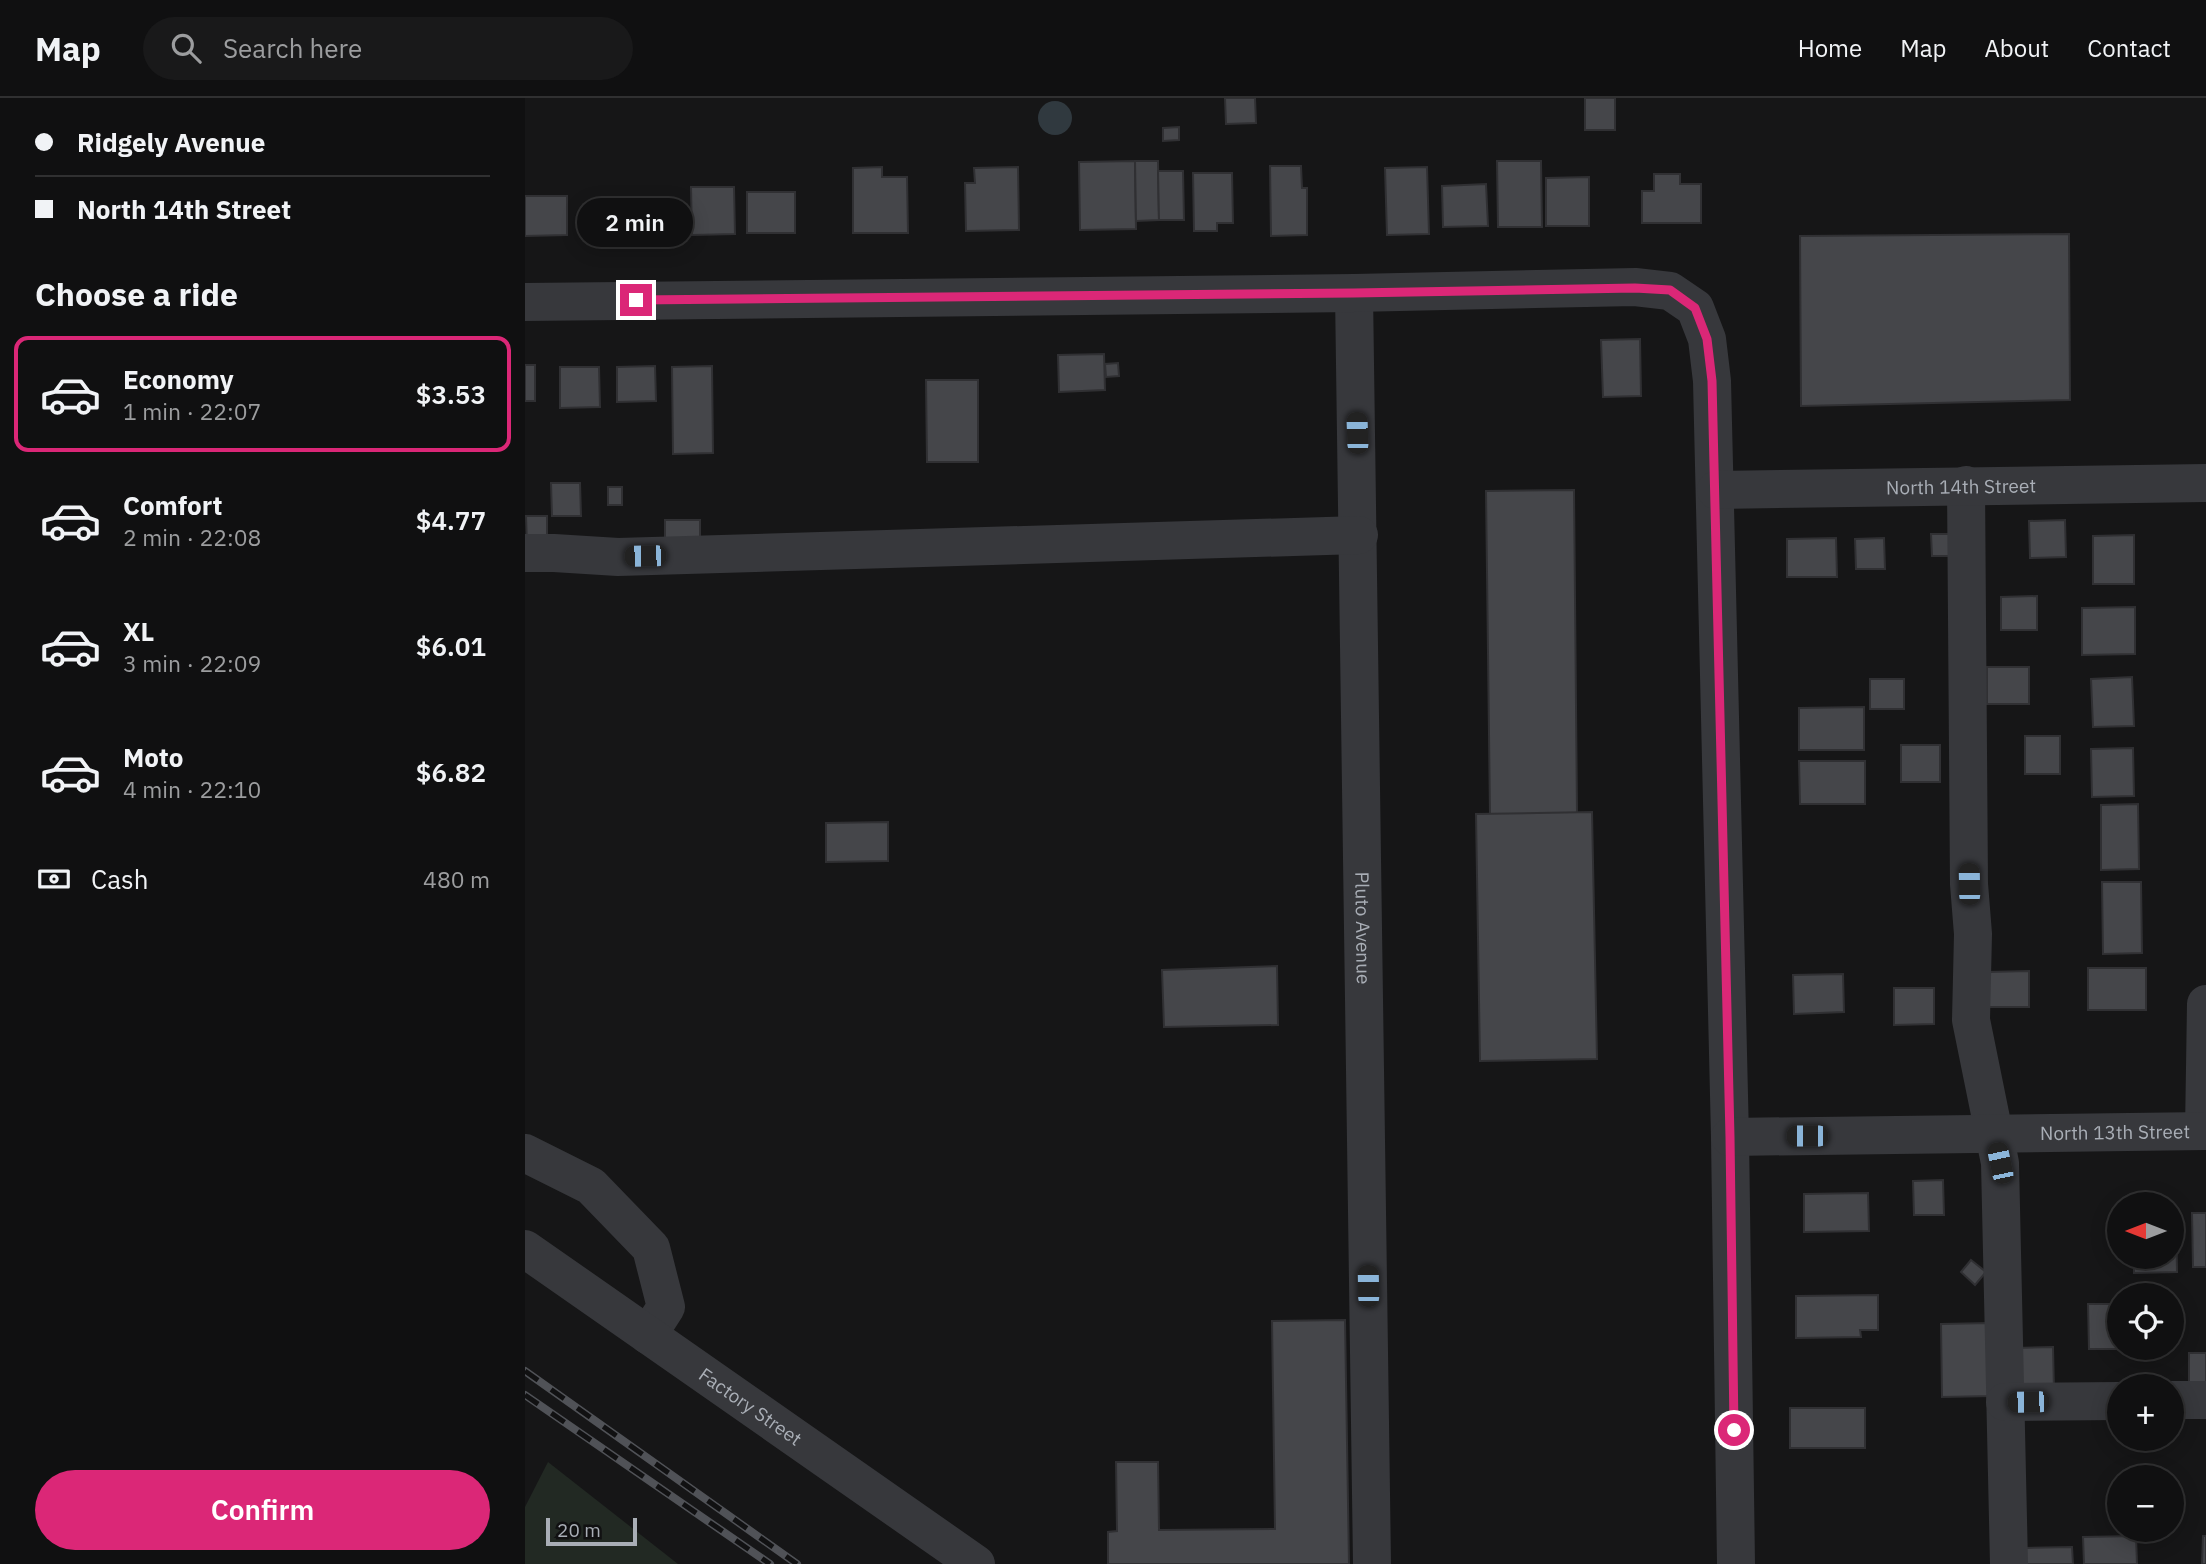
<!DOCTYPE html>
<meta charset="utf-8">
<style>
body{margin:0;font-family:"IBM Plex Sans",sans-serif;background:#19191a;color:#f1f3f6;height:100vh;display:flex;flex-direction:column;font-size:26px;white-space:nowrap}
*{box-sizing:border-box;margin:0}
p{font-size:23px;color:#9c9d9f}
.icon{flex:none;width:38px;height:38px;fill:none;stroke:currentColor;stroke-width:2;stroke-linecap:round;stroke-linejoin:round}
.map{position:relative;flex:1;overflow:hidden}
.sheet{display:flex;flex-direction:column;background:#101011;width:525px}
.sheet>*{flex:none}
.guide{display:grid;align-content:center;height:154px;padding:0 35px;background:#101011}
.needle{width:46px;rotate:270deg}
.buttons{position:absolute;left:1582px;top:1094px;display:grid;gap:14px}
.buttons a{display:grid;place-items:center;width:77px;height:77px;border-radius:50%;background:#101011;box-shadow:0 4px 18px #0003,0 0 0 2px #303031;font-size:35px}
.scale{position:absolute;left:21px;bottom:18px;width:91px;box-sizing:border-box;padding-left:7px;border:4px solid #a9aeb6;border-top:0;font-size:19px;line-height:24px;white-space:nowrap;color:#a9aeb6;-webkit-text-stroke:5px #111112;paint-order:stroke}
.end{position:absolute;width:32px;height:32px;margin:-16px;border:9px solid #db2777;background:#fff;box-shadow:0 0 0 4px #fff}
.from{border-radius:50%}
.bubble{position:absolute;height:49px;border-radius:24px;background:#101011;box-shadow:0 4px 18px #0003,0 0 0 2px #303031;font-size:23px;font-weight:600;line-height:49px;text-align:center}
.car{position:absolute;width:21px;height:42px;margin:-21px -10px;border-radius:9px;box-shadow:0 0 5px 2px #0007;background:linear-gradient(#222 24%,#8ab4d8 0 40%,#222 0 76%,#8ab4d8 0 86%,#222 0)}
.guide b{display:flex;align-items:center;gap:24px;height:66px;font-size:26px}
.guide b+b{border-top:2px solid #303031}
.guide i{width:18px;height:18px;background:#f1f3f6}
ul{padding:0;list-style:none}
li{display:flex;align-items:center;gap:21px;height:116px;margin:0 14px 10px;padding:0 21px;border:4px solid transparent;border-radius:14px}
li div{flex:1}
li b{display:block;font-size:26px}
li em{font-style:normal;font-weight:600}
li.on{border-color:#db2777}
li>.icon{width:63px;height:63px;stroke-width:1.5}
h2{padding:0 35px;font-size:32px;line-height:84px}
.pay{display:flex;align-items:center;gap:18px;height:77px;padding:0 35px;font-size:26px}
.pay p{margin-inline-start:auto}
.button{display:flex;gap:14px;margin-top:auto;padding:14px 35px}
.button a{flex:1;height:80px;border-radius:42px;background:#db2777;color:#fff;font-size:28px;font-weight:600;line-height:80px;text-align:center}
header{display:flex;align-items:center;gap:42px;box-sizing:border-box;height:98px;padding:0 35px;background:#101011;border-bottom:2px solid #303031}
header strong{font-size:33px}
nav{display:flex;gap:38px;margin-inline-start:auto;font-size:24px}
.search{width:490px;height:63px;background:#19191a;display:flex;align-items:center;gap:18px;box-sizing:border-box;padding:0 24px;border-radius:38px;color:#9c9d9f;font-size:26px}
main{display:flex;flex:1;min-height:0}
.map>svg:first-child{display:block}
.green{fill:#222923}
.water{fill:#30393f}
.building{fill:#45464a;stroke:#303033;stroke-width:2}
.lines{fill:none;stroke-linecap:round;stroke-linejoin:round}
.minor{stroke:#37383c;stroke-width:38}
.rail-casing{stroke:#505257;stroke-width:8}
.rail{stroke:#111112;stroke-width:5;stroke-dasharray:16;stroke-linecap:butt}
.route{stroke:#db2777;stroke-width:9}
.labels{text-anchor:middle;stroke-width:5;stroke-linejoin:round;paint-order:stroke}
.street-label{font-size:19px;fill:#a9aeb6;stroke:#111112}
</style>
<header>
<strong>Map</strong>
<div class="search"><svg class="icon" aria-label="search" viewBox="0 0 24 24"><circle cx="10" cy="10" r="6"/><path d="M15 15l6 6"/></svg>Search here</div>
<nav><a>Home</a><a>Map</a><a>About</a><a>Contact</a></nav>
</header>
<main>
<section class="sheet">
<div class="guide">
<b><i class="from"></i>Ridgely Avenue</b>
<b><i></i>North 14th Street</b>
</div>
<h2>Choose a ride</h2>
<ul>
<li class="on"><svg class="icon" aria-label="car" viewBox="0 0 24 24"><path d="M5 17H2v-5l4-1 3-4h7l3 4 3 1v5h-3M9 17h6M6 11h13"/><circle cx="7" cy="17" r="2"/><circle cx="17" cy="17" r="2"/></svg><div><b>Economy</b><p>1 min · 22:07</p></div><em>$3.53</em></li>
<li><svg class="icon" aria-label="car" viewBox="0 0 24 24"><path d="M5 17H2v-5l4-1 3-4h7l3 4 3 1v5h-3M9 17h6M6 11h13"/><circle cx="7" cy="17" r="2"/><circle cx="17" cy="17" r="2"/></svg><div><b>Comfort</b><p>2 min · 22:08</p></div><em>$4.77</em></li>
<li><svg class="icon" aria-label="car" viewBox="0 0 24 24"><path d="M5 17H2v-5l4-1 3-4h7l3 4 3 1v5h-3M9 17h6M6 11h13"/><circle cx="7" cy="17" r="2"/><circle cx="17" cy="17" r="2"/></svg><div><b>XL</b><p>3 min · 22:09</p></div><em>$6.01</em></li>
<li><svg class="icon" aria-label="car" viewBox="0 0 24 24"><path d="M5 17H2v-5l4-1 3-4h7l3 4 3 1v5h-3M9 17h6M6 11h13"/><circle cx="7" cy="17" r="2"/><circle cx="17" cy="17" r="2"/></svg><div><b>Moto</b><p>4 min · 22:10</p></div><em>$6.82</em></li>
</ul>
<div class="pay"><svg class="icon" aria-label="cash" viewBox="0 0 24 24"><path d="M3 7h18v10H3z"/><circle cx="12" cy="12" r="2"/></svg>Cash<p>480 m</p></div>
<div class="button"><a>Confirm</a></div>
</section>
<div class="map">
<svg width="1681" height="1466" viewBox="0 0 1681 1466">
<rect width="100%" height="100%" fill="#161617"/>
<polygon class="green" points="23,1364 153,1466 0,1466 0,1409"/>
<circle class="water" cx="530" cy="20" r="17"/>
<g class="building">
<polygon points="700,0 730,0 731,25 701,26"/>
<rect x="1060" y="0" width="30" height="32"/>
<polygon points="654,29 654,42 638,43 638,30"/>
<polygon points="610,63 611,131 555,132 554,64"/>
<polygon points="610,63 633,63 634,122 611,123"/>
<polygon points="972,63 1016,63 1017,129 973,129"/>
<polygon points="745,68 776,68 777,90 782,90 782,137 746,138"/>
<polygon points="357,69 357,79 382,79 383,135 328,135 328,70"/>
<polygon points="493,69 494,132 441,133 440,85 450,85 449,70"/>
<polygon points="902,69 904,136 862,137 860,70"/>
<polygon points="633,73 658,73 659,122 634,122"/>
<polygon points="668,75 707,75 708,125 692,125 692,133 669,133"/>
<polygon points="1129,76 1155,76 1155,86 1176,86 1176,125 1117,125 1117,93 1129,93"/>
<polygon points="1064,79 1064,128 1021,128 1021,80"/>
<polygon points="961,86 963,128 918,129 917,88"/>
<polygon points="166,89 209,89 210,136 167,137"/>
<rect x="222" y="94" width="48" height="41"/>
<polygon points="0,98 42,98 42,137 0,138"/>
<polygon points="1544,136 1545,302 1276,308 1275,138"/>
<polygon points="1115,241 1116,298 1078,299 1076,242"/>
<polygon points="579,256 580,292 534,294 533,257"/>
<polygon points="593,265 594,278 581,279 580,266"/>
<rect x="0" y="267" width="10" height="36"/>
<polygon points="130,268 131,303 92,304 92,269"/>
<polygon points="187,268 188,355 148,356 147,269"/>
<polygon points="35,269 74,269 75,309 35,310"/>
<polygon points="401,282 453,282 453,364 402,364"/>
<polygon points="26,385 55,385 56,418 27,418"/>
<rect x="83" y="389" width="14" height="18"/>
<polygon points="1049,392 1052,715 965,717 961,393"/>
<polygon points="1,418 22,418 22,447 2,447"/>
<rect x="140" y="422" width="35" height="18"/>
<polygon points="1540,422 1541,459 1505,460 1504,423"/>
<polygon points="1406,436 1429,436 1430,458 1407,458"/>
<polygon points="1609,437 1609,486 1568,486 1568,438"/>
<polygon points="1311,440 1312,479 1262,479 1262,441"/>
<polygon points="1359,440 1360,471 1331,471 1330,441"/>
<polygon points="1512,498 1512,532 1476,532 1476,499"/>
<polygon points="1610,509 1610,556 1557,557 1557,510"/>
<rect x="1462" y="569" width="42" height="37"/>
<polygon points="1607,579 1609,628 1568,629 1566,581"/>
<rect x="1345" y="581" width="34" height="30"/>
<polygon points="1339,609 1339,652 1274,652 1274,610"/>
<rect x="1500" y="638" width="35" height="38"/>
<rect x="1376" y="647" width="39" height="37"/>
<polygon points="1608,650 1609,698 1567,699 1566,651"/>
<polygon points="1274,663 1340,663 1340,706 1275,706"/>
<polygon points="1613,706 1614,771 1576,772 1576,707"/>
<polygon points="1067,714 1072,961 955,963 951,716"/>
<polygon points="363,724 363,763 301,764 301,725"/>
<polygon points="1577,784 1616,784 1617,855 1578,856"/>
<polygon points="752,868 753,927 639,929 637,872"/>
<rect x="1563" y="870" width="58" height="42"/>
<polygon points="1504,873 1504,909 1463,909 1463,874"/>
<polygon points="1318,876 1319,914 1269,916 1268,877"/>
<polygon points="1369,890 1409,890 1409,926 1369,927"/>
<polygon points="1418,1082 1419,1117 1389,1117 1388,1083"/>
<polygon points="1343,1095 1344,1133 1279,1134 1279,1096"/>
<polygon points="1647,1112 1651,1112 1652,1174 1609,1175 1609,1158 1647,1158"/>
<polygon points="1667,1115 1681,1115 1681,1169 1668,1169"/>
<polygon points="1446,1162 1461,1174 1450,1187 1436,1174"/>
<polygon points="1353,1197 1353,1232 1335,1232 1336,1239 1271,1240 1271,1198"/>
<polygon points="1563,1206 1594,1206 1594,1250 1607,1251 1564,1251"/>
<polygon points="820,1222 824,1466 583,1466 583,1434 592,1433 591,1364 633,1364 634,1432 750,1431 747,1223"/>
<polygon points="1465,1225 1467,1298 1417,1299 1416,1226"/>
<polygon points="1528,1249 1529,1293 1491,1294 1490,1250"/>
<rect x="1664" y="1255" width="17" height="36"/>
<rect x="1265" y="1310" width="75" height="40"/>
<polygon points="1611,1438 1612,1466 1559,1466 1558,1439"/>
<polygon points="1678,1438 1681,1438 1681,1466 1677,1466"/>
<polygon points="1547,1449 1548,1466 1500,1466 1500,1450"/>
</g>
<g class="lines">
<g class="minor">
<path id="s1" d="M829,195l18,1271"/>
<polyline points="0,204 829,195 1110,189 1145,193 1170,210 1182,241 1187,283 1205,1039 1211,1466"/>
<polyline points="1441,387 1444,786 1448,836 1446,922 1475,1065 1484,1466"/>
<path id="s2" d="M1191,392l490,-7"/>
<polyline points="0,455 29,455 93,459 834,437"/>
<polyline points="1679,1033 1681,906"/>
<path id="s3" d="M1205,1039l476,-6"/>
<polyline points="0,1055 66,1088 126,1150 141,1209 123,1237"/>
<path id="s4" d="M0,1151l451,315"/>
<polyline points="1647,1302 1681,1302"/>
<polyline points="1480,1304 1594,1303"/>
</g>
<g class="rail-casing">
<g id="rail">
<polyline points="0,1273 272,1466"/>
<polyline points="0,1297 245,1466"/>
</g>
</g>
<use href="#rail" class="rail"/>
</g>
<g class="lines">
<polyline class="route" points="111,202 829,195 1110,190 1145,192 1170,210 1182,241 1187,283 1205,1039 1209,1332"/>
</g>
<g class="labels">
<g class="street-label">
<text dy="7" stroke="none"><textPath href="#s2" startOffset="245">North 14th Street</textPath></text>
<text dy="7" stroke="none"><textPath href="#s1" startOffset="635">Pluto Avenue</textPath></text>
<text dy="7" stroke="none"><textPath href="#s3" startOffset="385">North 13th Street</textPath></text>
<text dy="7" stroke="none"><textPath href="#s4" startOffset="275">Factory Street</textPath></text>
</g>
</g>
</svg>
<div class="buttons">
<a><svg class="needle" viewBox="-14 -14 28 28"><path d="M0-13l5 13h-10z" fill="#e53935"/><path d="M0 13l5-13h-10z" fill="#9c9d9f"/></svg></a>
<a><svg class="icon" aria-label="locate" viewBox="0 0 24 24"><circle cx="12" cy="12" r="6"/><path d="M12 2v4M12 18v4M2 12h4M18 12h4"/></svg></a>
<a>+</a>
<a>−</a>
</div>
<div class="scale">20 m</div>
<i class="end from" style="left:1209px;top:1332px"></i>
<i class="end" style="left:111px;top:202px"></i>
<div class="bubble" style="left:52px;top:100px;width:116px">2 min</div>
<i class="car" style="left:832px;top:335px;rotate:358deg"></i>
<i class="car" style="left:120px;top:458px;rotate:269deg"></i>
<i class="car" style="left:1444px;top:786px;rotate:359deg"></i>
<i class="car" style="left:1282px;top:1038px;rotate:270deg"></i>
<i class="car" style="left:1475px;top:1065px;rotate:348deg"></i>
<i class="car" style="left:843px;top:1188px;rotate:359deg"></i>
<i class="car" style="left:1503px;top:1304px;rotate:269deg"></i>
</div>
</main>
